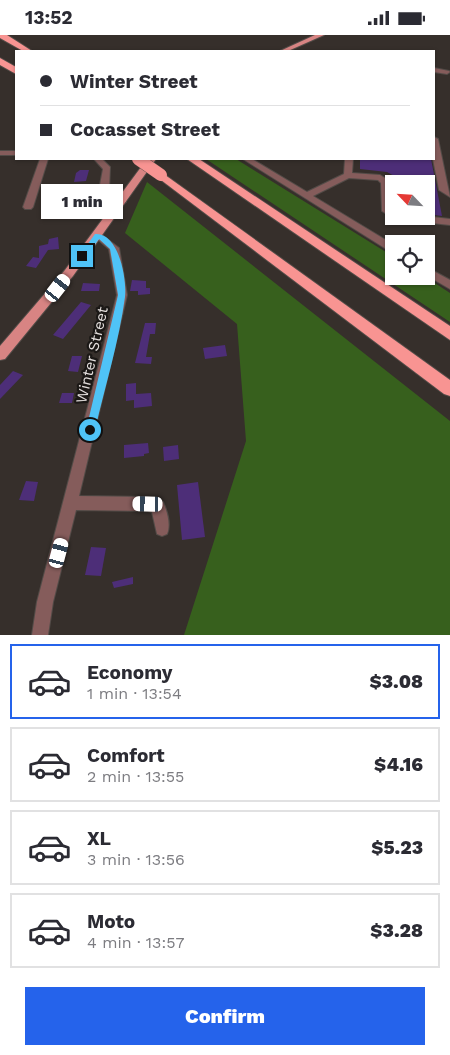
<!DOCTYPE html>
<meta charset="utf-8">
<style>
body{margin:0;font-family:"Work Sans",sans-serif;background:#f2f2f3;color:#2b2b33;height:100vh;display:flex;flex-direction:column;font-size:19px;white-space:nowrap}
*{box-sizing:border-box;margin:0}
p{font-size:16px;color:#7c7c81}
.icon{flex:none;width:28px;height:28px;fill:none;stroke:currentColor;stroke-width:2;stroke-linecap:round;stroke-linejoin:round}
.map{position:relative;height:600px;overflow:hidden}
.panel{display:flex;flex-direction:column;background:#fff;flex:1}
.panel>*{flex:none}
.top-card{position:absolute;left:15px;top:15px;width:420px;height:110px;border-radius:0px;box-shadow:0 1px 4px #0004;display:grid;align-content:center;height:110px;padding:0 25px;background:#fff}
.needle{width:32px;rotate:295deg}
.controls{position:absolute;left:385px;top:140px;display:grid;gap:10px}
.controls a{display:grid;place-items:center;width:50px;height:50px;border-radius:0px;background:#fff;box-shadow:0 1px 4px #0004;font-size:25px}
.end{position:absolute;width:22px;height:22px;margin:-11px;border:6px solid #4fc3f7;background:#111;box-shadow:0 0 0 2px #111}
.from{border-radius:50%}
.bubble{position:absolute;height:35px;border-radius:0px;background:#fff;box-shadow:0 1px 4px #0004;font-size:16px;font-weight:800;line-height:35px;text-align:center}
.car{position:absolute;width:15px;height:30px;margin:-15px -8px;border-radius:6px;box-shadow:0 0 4px 1px #0007;background:linear-gradient(#fff 24%,#345 0 40%,#fff 0 76%,#345 0 86%,#fff 0)}
.top-card b{display:flex;align-items:center;gap:18px;height:48px;font-size:19px}
.top-card b+b{border-top:1px solid #e1e1e2}
.top-card i{width:12px;height:12px;background:#2b2b33}
ul{padding:9px 0 0;list-style:none}
li{display:flex;align-items:center;gap:15px;height:75px;margin:0 10px 8px;padding:0 15px;border:2px solid #e1e1e2;border-radius:0px}
li div{flex:1}
li b{display:block;font-size:19px}
li em{font-style:normal;font-weight:800}
li.active{border-color:#2563eb}
li>.icon{width:45px;height:45px;stroke-width:1.5}
.action{display:flex;gap:10px;margin-top:auto;padding:10px 25px}
.action a{flex:1;height:58px;border-radius:0px;background:#2563eb;color:#fff;font-size:20px;font-weight:800;line-height:58px;text-align:center}
.status{display:flex;justify-content:space-between;align-items:center;height:35px;padding:0 25px;background:#fff;direction:ltr}
.status svg{height:14px;fill:currentColor}
.map>svg:first-child{display:block}
.green{fill:#37601d}
.building{fill:#4d2e78}
.lines{fill:none;stroke-linecap:round;stroke-linejoin:round}
.minor-casing{stroke:#524b47;stroke-width:2}
.major-casing{stroke:#524b47;stroke-width:2}
.highway-casing{stroke:#524b47;stroke-width:2}
.minor{fill:#855c5b;fill-rule:evenodd}
.major{fill:#d88483;fill-rule:evenodd}
.highway{fill:#f89492;fill-rule:evenodd}
.highway-bridge-casing{stroke:#524b47;stroke-width:13;stroke-linecap:butt}
.highway-bridge{stroke:#f89492;stroke-width:12}
.route{fill:#4fc3f7}
.labels{text-anchor:middle;stroke-width:4.5;stroke-linejoin:round;paint-order:stroke}
.street-label{font-size:15px;fill:#e2dddb;stroke:#1b1816}
</style>
<div class="status"><b>13:52</b><svg viewBox="0 0 49 12"><path d="M0 12V9h3v3zM5 12V6h3v6zM10 12V3h3v9zM15 12V0h3v12zM26 1h20v11H26zM47 4h2v5h-2z"/></svg></div>
<div class="map">
<svg width="450" height="600" viewBox="0 0 450 600">
<rect width="100%" height="100%" fill="#362f2b"/>
<g class="green">
<polygon points="206,124 236,124 394,222 394,241 424,241 450,258 450,287"/>
<polygon points="147,147 450,386 450,600 184,600 246,406 237,289 125,198"/>
</g>
<g class="building">
<polygon points="360,124 431,124 442,181 426,179 426,149 398,149 398,143 387,137 360,134"/>
<polygon points="80,135 89,135 86,146 74,147 76,138"/>
<polygon points="58,202 59,214 48,215 36,233 26,231 33,222 39,223 39,211 48,209 49,204"/>
<polygon points="132,245 146,246 146,253 150,253 150,259 138,260 138,256 130,256"/>
<polygon points="83,248 100,249 99,256 81,256"/>
<polygon points="81,267 91,270 63,304 53,300"/>
<polygon points="145,288 156,288 155,299 150,299 146,322 152,322 151,329 135,328"/>
<polygon points="225,310 227,321 205,324 203,313"/>
<polygon points="72,321 82,321 78,337 68,336"/>
<polygon points="13,336 23,340 0,364 0,350"/>
<polygon points="136,348 136,359 151,358 152,371 134,373 134,365 126,366 126,349"/>
<polygon points="62,358 74,358 72,368 59,368"/>
<polygon points="148,408 149,418 144,419 144,421 124,423 124,410"/>
<polygon points="178,410 179,424 164,426 163,412"/>
<polygon points="26,446 38,447 34,466 19,465"/>
<polygon points="198,447 205,502 182,505 177,450"/>
<polygon points="91,512 106,513 101,541 85,540"/>
<polygon points="133,542 133,549 114,553 112,547"/>
</g>
<g class="lines">
<g class="minor-casing">
<g id="minor">
<polygon points="434,33 449,36 450,37 447,39 434,37"/>
<polygon points="434,102 438,104 450,162 439,155 433,124"/>
<rect x="0" y="116" width="16" height="4"/>
<polygon points="40,124 48,124 33,172 31,174 25,174 23,172"/>
<polygon points="94,124 102,124 110,132 109,155 126,163 126,167 120,167 102,158 100,150 103,134"/>
<polygon points="243,124 252,124 307,157 344,139 345,124 353,124 352,138 380,140 388,145 394,181 424,181 450,184 450,190 394,184 382,176 381,148 378,145 349,143 313,161 394,210 394,218 391,217"/>
<path d="M98,197l21,16 8,47 -48,201 69,1 15,5c4,9 8,23 4,32l-5,2 -5,-2 -5,-22 -4,-1 -72,-1 -23,92 -5,33h-16l5,-33 80,-307 -8,-46 -14,-12 -2,-2z"/>
<polygon points="426,232 450,245 450,254 426,240"/>
</g>
</g>
<g class="major-casing">
<g id="major">
<polygon points="315,0 324,0 288,16 280,16"/>
<polygon points="147,124 156,124 73,241 5,324 0,325 0,311 65,235"/>
</g>
</g>
<g class="highway-casing">
<g id="highway">
<polygon points="0,0 7,0 32,16 23,16 0,3"/>
<polygon points="0,23 16,32 16,39 0,30"/>
<polygon points="187,124 199,124 450,291 450,305"/>
<polygon points="161,137 450,345 450,361 444,359 157,142 155,140"/>
</g>
</g>
<use href="#minor" class="minor"/>
<use href="#major" class="major"/>
<use href="#highway" class="highway"/>
<g class="highway-bridge-casing">
<polyline id="highway-bridge" points="138,124 161,140"/>
</g>
<use href="#highway-bridge" class="highway-bridge"/>
</g>
<path class="route" d="M95,199c24,-2 32,46 30,63 -6,45 -20,89 -30,133l-5,4 -4,-4 32,-135 -8,-46 -11,-10 -14,19 -6,-2z"/>
<g class="labels">
<g class="street-label">
<text transform="translate(92 320) rotate(-77)" y="5">Winter Street</text>
</g>
</g>
</svg>
<div class="controls">
<a><svg class="needle" viewBox="-14 -14 28 28"><path d="M0-13l5 13h-10z" fill="#e53935"/><path d="M0 13l5-13h-10z" fill="#7c7c81"/></svg></a>
<a><svg class="icon" aria-label="locate" viewBox="0 0 24 24"><circle cx="12" cy="12" r="6"/><path d="M12 2v4M12 18v4M2 12h4M18 12h4"/></svg></a>
</div>
<i class="end from" style="left:90px;top:395px"></i>
<i class="end" style="left:82px;top:221px"></i>
<div class="bubble" style="left:41px;top:149px;width:82px">1 min</div>
<i class="car" style="left:58px;top:253px;rotate:38deg"></i>
<i class="car" style="left:148px;top:469px;rotate:271deg"></i>
<i class="car" style="left:59px;top:518px;rotate:15deg"></i>
<div class="top-card">
<b><i class="from"></i>Winter Street</b>
<b><i></i>Cocasset Street</b>
</div>
</div>
<section class="panel">
<ul>
<li class="active"><svg class="icon" aria-label="car" viewBox="0 0 24 24"><path d="M5 17H2v-5l4-1 3-4h7l3 4 3 1v5h-3M9 17h6M6 11h13"/><circle cx="7" cy="17" r="2"/><circle cx="17" cy="17" r="2"/></svg><div><b>Economy</b><p>1 min · 13:54</p></div><em>$3.08</em></li>
<li><svg class="icon" aria-label="car" viewBox="0 0 24 24"><path d="M5 17H2v-5l4-1 3-4h7l3 4 3 1v5h-3M9 17h6M6 11h13"/><circle cx="7" cy="17" r="2"/><circle cx="17" cy="17" r="2"/></svg><div><b>Comfort</b><p>2 min · 13:55</p></div><em>$4.16</em></li>
<li><svg class="icon" aria-label="car" viewBox="0 0 24 24"><path d="M5 17H2v-5l4-1 3-4h7l3 4 3 1v5h-3M9 17h6M6 11h13"/><circle cx="7" cy="17" r="2"/><circle cx="17" cy="17" r="2"/></svg><div><b>XL</b><p>3 min · 13:56</p></div><em>$5.23</em></li>
<li><svg class="icon" aria-label="car" viewBox="0 0 24 24"><path d="M5 17H2v-5l4-1 3-4h7l3 4 3 1v5h-3M9 17h6M6 11h13"/><circle cx="7" cy="17" r="2"/><circle cx="17" cy="17" r="2"/></svg><div><b>Moto</b><p>4 min · 13:57</p></div><em>$3.28</em></li>
</ul>
<div class="action"><a>Confirm</a></div>
</section>
